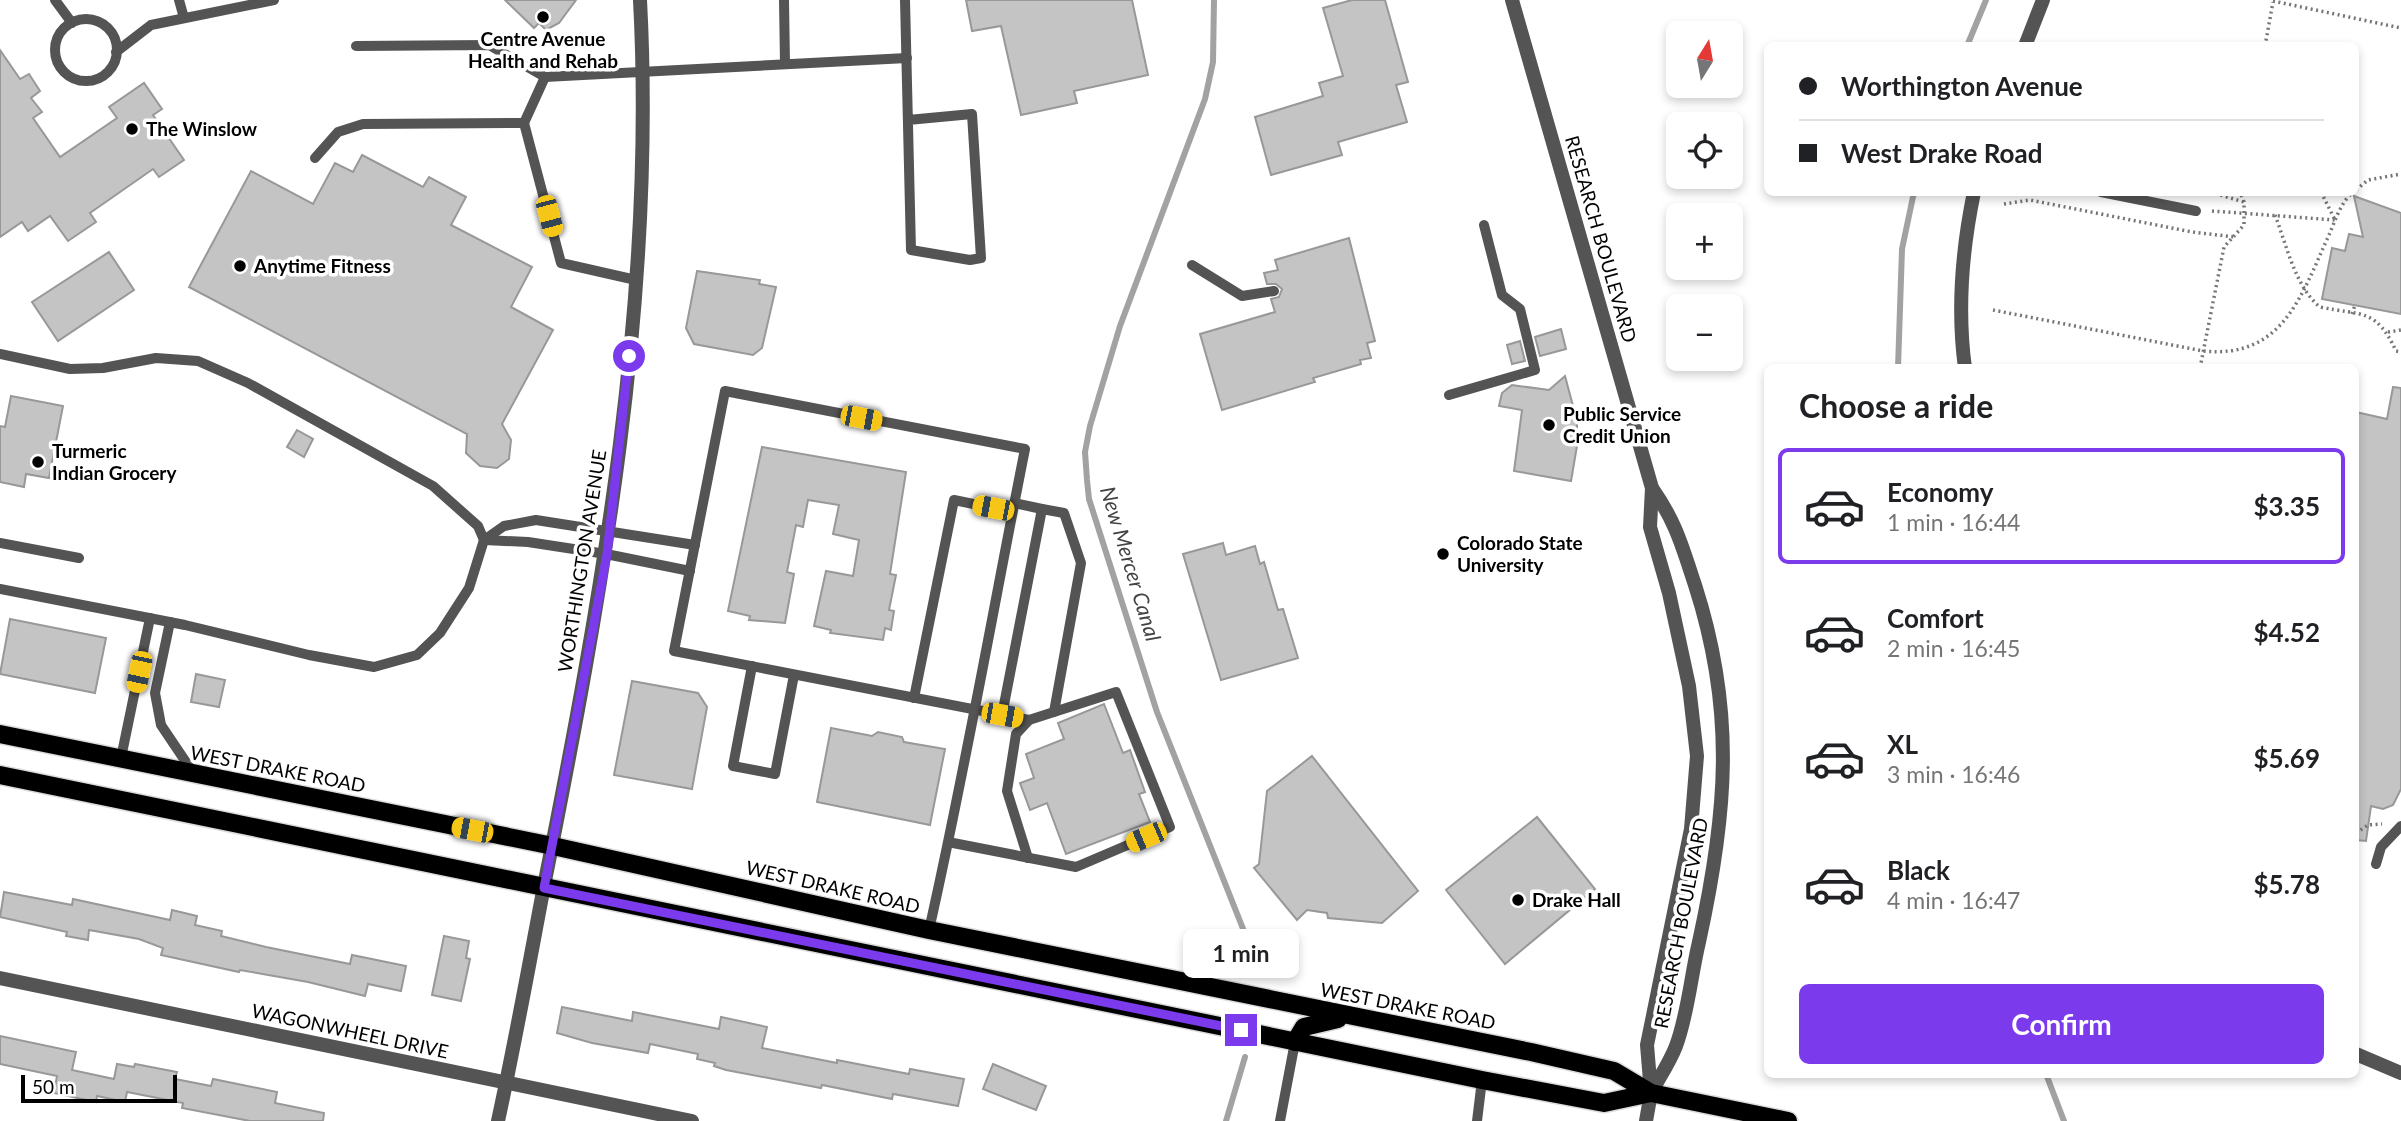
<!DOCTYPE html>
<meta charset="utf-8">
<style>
body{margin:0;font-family:Lato,sans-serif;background:#f2f2f2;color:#202124;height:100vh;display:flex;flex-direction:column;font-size:26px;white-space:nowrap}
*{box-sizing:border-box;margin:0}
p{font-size:23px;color:#757577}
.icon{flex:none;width:38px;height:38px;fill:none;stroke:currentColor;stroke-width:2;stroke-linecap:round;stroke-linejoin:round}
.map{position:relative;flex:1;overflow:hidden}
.details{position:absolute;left:1764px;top:364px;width:595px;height:714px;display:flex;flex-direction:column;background:#fff;border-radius:10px;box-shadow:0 4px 10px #0003}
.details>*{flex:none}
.guide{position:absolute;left:1764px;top:42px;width:595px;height:154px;border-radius:10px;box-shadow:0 4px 10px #0003;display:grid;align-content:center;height:154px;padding:0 35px;background:#fff}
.needle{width:46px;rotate:11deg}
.tools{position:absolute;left:1666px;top:21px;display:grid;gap:14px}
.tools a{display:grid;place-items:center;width:77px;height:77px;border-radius:10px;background:#fff;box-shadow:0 4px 10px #0003;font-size:35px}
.scale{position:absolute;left:21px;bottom:18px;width:156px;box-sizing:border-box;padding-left:7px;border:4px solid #000;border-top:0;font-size:19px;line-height:24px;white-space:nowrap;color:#000;-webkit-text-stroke:5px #fff;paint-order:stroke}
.end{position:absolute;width:32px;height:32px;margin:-16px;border:9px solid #7c3aed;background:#fff;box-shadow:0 0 0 4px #fff}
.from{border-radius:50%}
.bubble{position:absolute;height:49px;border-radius:10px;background:#fff;box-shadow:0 4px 10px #0003;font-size:23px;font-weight:700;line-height:49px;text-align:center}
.car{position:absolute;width:21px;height:42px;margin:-21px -10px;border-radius:9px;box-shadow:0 0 5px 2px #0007;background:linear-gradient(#f5c518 24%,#345 0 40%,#f5c518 0 76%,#345 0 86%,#f5c518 0)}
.guide b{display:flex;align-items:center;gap:24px;height:66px;font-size:26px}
.guide b+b{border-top:2px solid #e0e0e0}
.guide i{width:18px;height:18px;background:#202124}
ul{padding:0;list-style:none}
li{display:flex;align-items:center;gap:21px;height:116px;margin:0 14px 10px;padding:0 21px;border:4px solid transparent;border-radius:10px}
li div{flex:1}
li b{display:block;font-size:26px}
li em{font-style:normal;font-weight:700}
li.active{border-color:#7c3aed}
li>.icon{width:63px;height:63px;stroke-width:1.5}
h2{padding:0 35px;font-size:32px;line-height:84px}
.button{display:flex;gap:14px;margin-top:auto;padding:14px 35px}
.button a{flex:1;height:80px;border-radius:10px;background:#7c3aed;color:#fff;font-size:28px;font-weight:700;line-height:80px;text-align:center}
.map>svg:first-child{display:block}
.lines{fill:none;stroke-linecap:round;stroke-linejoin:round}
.stream{stroke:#a2a2a2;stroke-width:6}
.building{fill:#c4c4c4;stroke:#989898;stroke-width:2}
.primary-casing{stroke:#dbdbdb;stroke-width:21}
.path{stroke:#767676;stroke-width:3.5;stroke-dasharray:2 3.5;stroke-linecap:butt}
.service{stroke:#545454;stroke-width:10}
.minor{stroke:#545454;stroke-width:14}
.primary{stroke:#000;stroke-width:18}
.route{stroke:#7c3aed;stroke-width:9}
.poi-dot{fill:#000;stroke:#fff;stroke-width:2.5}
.labels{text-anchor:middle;stroke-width:7;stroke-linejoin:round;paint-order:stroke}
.poi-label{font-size:19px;font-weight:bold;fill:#000;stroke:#fff;text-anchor:start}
.street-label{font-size:19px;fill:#000;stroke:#fff}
.water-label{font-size:21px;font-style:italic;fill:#434343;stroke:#fff}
</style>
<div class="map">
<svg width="2401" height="1121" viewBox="0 0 2401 1121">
<rect width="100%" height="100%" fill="#fff"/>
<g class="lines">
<g class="stream">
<polyline points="1214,0 1213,62 1205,99 1120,326 1090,426 1085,452 1087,480 1089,499 1157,712 1259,969"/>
<polyline points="1967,46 1986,0"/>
<polyline points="1898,368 1902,249 1914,192"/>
<polyline points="2046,1074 2064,1121"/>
<polyline points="1226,1121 1245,1057"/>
</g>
</g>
<g class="building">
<polygon points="505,0 576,0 559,23 546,30 539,23 534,28"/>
<polygon points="966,0 1132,0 1148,75 1074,91 1077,103 1021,115 1001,26 972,31"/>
<polygon points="1352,0 1385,0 1408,82 1396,85 1407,122 1338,142 1342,155 1271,175 1255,117 1323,96 1319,83 1343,76 1323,8"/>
<polygon points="0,50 20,79 29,74 40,91 31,98 42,112 33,118 60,157 117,118 109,107 144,83 162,109 153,115 184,160 159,177 153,169 90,213 96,222 68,241 50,216 28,231 22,222 0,237"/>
<polygon points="362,155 423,187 429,177 466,197 451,225 532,267 511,307 553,330 502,424 511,440 509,459 497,468 480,466 466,453 467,434 189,287 251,171 313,204 335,163 353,172"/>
<polygon points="2354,196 2401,213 2401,314 2322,299 2332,248 2345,251 2349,234 2363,237"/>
<polygon points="1349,238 1375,341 1367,343 1371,358 1360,360 1361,364 1313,378 1315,382 1222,410 1200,334 1275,312 1271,299 1279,297 1282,289 1276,284 1267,284 1264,273 1278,270 1275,260"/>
<polygon points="109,252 134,290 58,341 32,302"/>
<polygon points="697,271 760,280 759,284 776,287 762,348 753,355 694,344 686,328"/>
<polygon points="1561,329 1566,349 1540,356 1535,337"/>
<polygon points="1520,341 1525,361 1512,364 1507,345"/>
<polygon points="1565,376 1577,421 1577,446 1571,481 1514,471 1522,410 1499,406 1502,393 1512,385 1549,390"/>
<polygon points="2393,387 2401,388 2401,789 2393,805 2383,809 2371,806 2366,841 2356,840 2356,412 2387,419"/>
<polygon points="11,396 63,406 49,478 26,474 24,487 0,482 0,426 5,427"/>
<polygon points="297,430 313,439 304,457 287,447"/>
<polygon points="762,447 906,472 890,574 896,575 889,610 894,611 891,630 885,628 883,640 830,633 831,630 814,626 826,571 853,576 859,540 833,534 839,505 808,500 803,527 796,525 787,572 794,574 785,623 749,620 750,616 728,611"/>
<polygon points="1223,543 1226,555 1255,546 1260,564 1264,562 1278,610 1283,609 1298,658 1221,680 1183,554"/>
<polygon points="10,619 106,638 95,693 0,674"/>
<polygon points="196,674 225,680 219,707 191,702"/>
<polygon points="632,681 698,693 707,707 692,789 614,775"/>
<polygon points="1104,704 1123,753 1130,750 1145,792 1139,794 1150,822 1066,854 1047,803 1030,810 1020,783 1034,778 1026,754 1064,739 1058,723"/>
<polygon points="831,728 872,736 878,732 902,737 904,742 945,749 930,825 817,802"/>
<polygon points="1312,756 1418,891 1382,923 1328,918 1327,913 1307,910 1297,920 1254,868 1259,864 1267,791"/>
<polygon points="1537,817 1595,889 1505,964 1446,890"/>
<polygon points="4,892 72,905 73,899 170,920 172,910 197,916 195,925 222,931 221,936 266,947 350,964 352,955 406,966 401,991 368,984 365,996 308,982 240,970 239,972 161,955 163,948 139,939 89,930 88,940 66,936 67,932 0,917"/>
<polygon points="444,936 469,941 466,958 470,959 461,1001 432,995"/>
<polygon points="562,1007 632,1021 633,1012 719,1029 721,1017 767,1027 762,1048 837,1063 837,1060 909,1074 910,1069 964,1079 958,1106 893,1094 892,1099 822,1085 821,1088 726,1070 714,1066 715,1063 697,1059 698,1054 650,1044 648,1053 592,1043 557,1033"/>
<polygon points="0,1036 76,1052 72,1070 114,1079 117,1064 134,1067 135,1064 177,1072 175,1079 211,1086 213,1079 277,1092 275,1103 324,1113 323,1121 250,1121 182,1108 183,1103 127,1092 125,1102 97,1096 96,1102 54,1093 57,1076 0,1064"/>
<polygon points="993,1064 1046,1086 1036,1110 983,1089"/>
</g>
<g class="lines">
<g class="primary-casing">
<g id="primary">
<polyline points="0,734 553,846 929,930 1531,1052 1614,1071 1651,1093 1788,1121"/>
<polyline points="0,775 1482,1080 1604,1103 1651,1093"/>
<polyline points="1295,1042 1304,1027 1338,1019"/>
</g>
</g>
<g class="path">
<polyline points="2273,1 2401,28"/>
<polyline points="2265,46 2273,2"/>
<polyline points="2356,190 2368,180 2401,174"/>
<polyline points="2210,192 2244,202"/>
<polyline points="2321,192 2335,220"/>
<polyline points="2004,204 2030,200 2192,232 2235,237"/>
<polyline points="2212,211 2335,220"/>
<path d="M2275,215c11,28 20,72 45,92 43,9 56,1 76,44l5,1"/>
<path d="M1993,310l210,41c80,8 98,-55 126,-116 6,-14 12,-33 24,-43"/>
<polyline points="2352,314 2355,305"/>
<polyline points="2388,332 2401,330"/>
<polyline points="2200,368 2224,247 2244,225 2244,202 2240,192"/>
<polyline points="2356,833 2368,825 2382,824"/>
</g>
<g class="service">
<polyline points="55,0 72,23"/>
<polyline points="179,0 184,18"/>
<polyline points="784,0 785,64"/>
<polyline points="905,0 911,250 970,260 981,258 972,114 908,120"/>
<circle cx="86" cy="50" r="31"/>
<polyline points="356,46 489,45 545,77 907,58"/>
<polyline points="116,52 151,25 274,0"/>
<polyline points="524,123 561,263 636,280"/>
<polyline points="315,158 338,132 363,124 524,123 545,77"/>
<polyline points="2101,192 2196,211"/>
<polyline points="1192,265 1242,296 1274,291"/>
<polyline points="0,354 70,369 103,368 156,358 198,361 248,383 433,486 478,526 484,540"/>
<polyline points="1449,395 1535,370 1520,309 1502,295 1484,225"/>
<polyline points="1014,503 1042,509"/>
<polyline points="484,540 528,542 606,554 690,571"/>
<polyline points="0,543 79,558"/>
<polyline points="0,589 185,625 309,655 374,667 417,655 440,633 469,588 484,540 504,526 536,520 695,545"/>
<polyline points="170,622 155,693 161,725 194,774"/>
<polyline points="752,666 733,766 775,774 794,675"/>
<polyline points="914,698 954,500 1012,512"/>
<polyline points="1002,715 1042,509 1064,513 1081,563 1054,712"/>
<polyline points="121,758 150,618"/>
<polyline points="1028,858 1007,791 1016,734 1029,720"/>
<polyline points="2376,864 2381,847 2401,826"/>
<path d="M929,930c36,-159 64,-320 96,-481l-300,-58 -51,260 355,69 87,-28 54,135 -94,40 -128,-25"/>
<polyline points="1280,1121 1295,1042"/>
<polyline points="1477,1121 1482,1080"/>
</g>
<g class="minor">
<path d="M1512,0l140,488c24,34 30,58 43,97 41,127 32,229 4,357 -8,33 -11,72 -23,104 -6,16 -17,32 -25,47"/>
<polyline points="2025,46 2043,0"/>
<path d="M1965,368c-8,-59 -3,-118 9,-176"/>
<polyline points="0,978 692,1121"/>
<polyline points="2356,1054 2401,1073"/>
<path d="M498,1121c17,-78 31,-156 46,-235 58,-291 112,-588 96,-886"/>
<polyline points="1646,1121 1651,1093 1647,1045 1691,829 1697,756 1689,686 1669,593 1650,527 1652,488"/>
</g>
<use href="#primary" class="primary"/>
</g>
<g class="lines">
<polyline class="route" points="629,356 607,554 544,888 1241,1030"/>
</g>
<g class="poi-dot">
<circle cx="543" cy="17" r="7"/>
<circle cx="132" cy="129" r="7"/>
<circle cx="240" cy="266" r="7"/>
<circle cx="1549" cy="425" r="7"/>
<circle cx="38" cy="462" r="7"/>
<circle cx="1443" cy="554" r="7"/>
<circle cx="1518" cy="900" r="7"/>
</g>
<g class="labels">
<g class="poi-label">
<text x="543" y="46" text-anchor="middle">Centre Avenue<tspan x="543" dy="22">Health and Rehab</tspan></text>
<text x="146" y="136">The Winslow</text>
<text x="254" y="273">Anytime Fitness</text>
<text x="1563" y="421">Public Service<tspan x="1563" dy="22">Credit Union</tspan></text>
<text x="52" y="458">Turmeric<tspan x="52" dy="22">Indian Grocery</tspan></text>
<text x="1457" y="550">Colorado State<tspan x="1457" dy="22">University</tspan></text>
<text x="1532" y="907">Drake Hall</text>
</g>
<g class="street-label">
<text transform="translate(1601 239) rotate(74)" y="7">RESEARCH BOULEVARD</text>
<text transform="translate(582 561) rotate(-81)" y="7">WORTHINGTON AVENUE</text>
<text transform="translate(278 769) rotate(11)" y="7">WEST DRAKE ROAD</text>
<text transform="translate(833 887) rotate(13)" y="7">WEST DRAKE ROAD</text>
<text transform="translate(1681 923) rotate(-79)" y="7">RESEARCH BOULEVARD</text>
<text transform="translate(1408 1006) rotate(11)" y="7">WEST DRAKE ROAD</text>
<text transform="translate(350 1031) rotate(12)" y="7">WAGONWHEEL DRIVE</text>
</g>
<g class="water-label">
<text transform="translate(1130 564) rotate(73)" y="7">New Mercer Canal</text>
</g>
</g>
</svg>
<div class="tools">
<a><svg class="needle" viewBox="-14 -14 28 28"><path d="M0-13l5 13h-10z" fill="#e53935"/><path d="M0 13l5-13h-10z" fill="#757577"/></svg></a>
<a><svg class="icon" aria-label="locate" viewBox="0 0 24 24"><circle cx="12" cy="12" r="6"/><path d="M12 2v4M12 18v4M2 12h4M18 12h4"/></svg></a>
<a>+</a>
<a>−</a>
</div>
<div class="scale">50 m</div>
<i class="end from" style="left:629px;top:356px"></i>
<i class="end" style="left:1241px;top:1030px"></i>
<div class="bubble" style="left:1183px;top:929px;width:116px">1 min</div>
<i class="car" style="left:549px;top:216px;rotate:165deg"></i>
<i class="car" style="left:861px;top:418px;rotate:101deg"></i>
<i class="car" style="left:993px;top:508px;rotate:281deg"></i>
<i class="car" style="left:139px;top:672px;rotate:192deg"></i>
<i class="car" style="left:1002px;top:715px;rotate:100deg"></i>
<i class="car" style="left:472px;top:830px;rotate:281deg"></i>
<i class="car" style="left:1146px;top:837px;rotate:247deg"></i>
<div class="guide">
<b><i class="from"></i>Worthington Avenue</b>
<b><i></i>West Drake Road</b>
</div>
<section class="details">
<h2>Choose a ride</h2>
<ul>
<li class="active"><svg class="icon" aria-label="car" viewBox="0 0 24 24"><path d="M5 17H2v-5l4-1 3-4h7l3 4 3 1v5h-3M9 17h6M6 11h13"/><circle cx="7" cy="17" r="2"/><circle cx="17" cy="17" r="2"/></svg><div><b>Economy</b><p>1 min · 16:44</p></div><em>$3.35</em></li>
<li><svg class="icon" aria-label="car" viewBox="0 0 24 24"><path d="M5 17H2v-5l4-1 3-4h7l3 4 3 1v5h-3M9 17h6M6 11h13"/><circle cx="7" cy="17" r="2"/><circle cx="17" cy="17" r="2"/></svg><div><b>Comfort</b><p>2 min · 16:45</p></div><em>$4.52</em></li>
<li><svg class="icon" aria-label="car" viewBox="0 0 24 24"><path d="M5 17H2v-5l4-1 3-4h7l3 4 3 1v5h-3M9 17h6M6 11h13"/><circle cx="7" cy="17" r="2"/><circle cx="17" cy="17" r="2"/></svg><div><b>XL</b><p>3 min · 16:46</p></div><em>$5.69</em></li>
<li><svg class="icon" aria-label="car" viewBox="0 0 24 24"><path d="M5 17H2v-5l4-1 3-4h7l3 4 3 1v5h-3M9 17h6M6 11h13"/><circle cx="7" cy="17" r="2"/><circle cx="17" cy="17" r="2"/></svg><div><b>Black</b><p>4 min · 16:47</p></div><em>$5.78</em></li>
</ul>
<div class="button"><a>Confirm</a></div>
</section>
</div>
